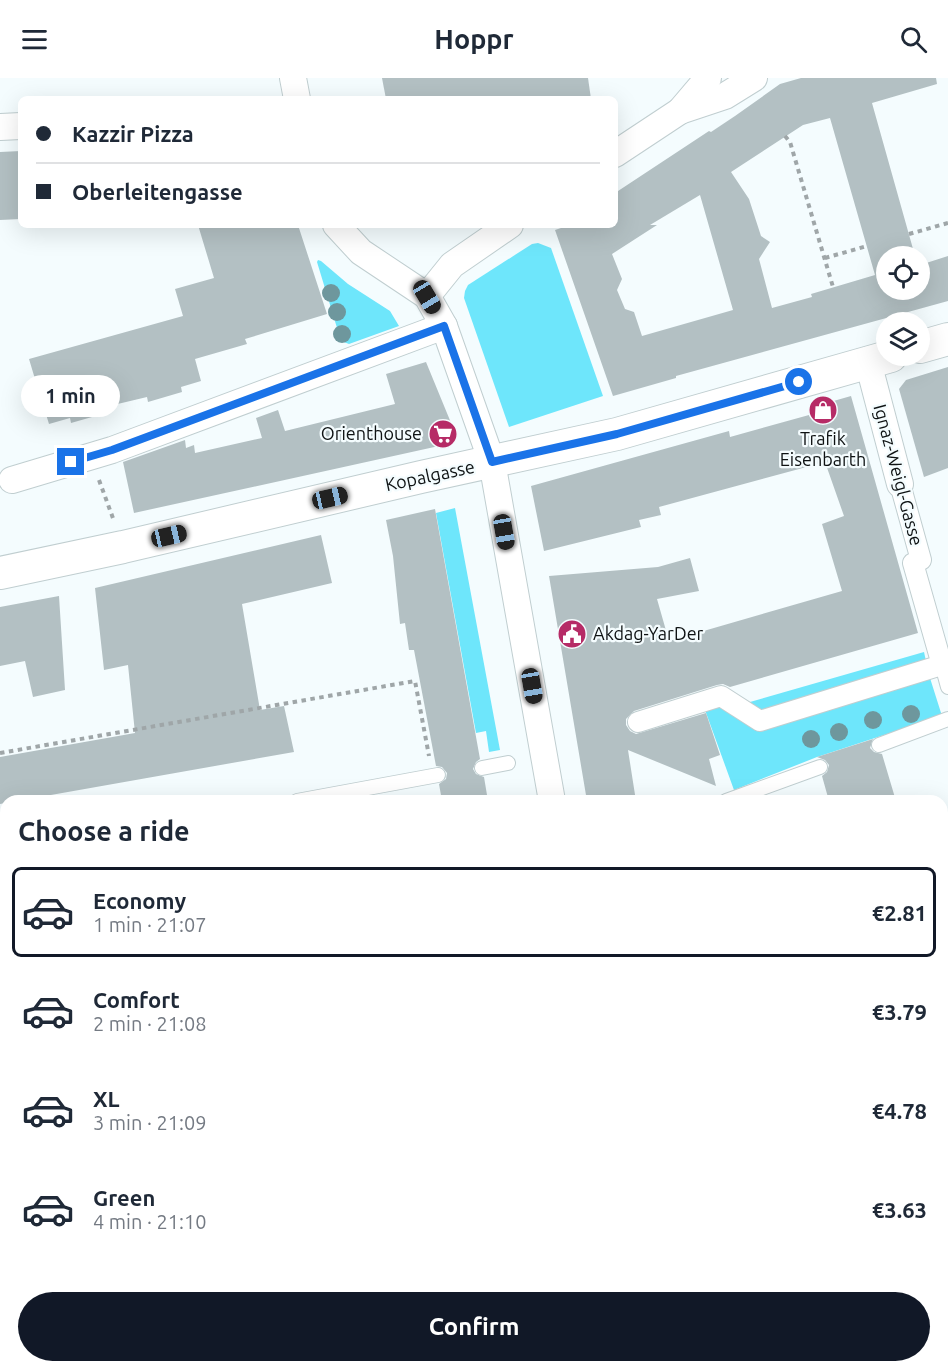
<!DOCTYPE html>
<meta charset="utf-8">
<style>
body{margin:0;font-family:Ubuntu,sans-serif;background:#f6f6f7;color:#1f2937;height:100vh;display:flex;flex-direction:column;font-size:22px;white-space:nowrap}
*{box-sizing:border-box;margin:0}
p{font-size:20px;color:#747a83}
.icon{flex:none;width:33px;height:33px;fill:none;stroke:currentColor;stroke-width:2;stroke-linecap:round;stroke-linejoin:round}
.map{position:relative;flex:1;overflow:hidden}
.drawer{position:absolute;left:0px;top:717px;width:948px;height:578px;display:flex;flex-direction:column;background:#fff;border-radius:18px 18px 0 0;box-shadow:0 6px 24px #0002}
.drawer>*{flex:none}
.hud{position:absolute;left:18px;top:18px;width:600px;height:132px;border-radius:9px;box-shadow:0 6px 24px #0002;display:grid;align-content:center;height:132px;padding:0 18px;background:#fff}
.controls{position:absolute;left:876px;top:168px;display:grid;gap:12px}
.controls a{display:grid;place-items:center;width:54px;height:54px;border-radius:50%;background:#fff;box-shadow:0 6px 24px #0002;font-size:30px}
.end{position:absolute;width:27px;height:27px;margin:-14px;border:8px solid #1a73e8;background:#fff;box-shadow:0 0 0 3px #fff}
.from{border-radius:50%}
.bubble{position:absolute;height:42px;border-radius:21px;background:#fff;box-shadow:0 6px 24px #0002;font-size:20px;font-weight:700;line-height:42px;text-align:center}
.car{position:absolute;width:18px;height:36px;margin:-18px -9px;border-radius:8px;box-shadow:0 0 4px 2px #0007;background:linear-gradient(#222 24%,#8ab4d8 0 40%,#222 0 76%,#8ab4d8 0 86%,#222 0)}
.hud b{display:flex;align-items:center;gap:21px;height:57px;font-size:22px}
.hud b+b{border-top:2px solid #e0e1e3}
.hud i{width:15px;height:15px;background:#1f2937}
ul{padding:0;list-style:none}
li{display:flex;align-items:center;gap:18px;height:90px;margin:0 12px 9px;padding:0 6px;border:3px solid transparent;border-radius:9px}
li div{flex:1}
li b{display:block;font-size:22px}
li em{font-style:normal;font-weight:700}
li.selected{border-color:#111827}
li>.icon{width:54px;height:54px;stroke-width:1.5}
h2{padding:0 18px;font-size:27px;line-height:72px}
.primary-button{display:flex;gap:12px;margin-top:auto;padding:12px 18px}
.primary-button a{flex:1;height:69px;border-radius:36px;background:#111827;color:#fff;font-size:24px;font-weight:700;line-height:69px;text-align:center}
header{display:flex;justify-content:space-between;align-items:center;height:78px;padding:0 18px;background:#fff;font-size:27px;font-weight:700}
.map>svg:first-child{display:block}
.green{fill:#6ee6fb}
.building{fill:#b3c0c3;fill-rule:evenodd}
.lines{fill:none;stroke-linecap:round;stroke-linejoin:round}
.service-casing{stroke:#c0ced0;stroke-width:16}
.pedestrian-casing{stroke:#c0ced0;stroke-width:22}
.minor-casing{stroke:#c0ced0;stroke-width:28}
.tertiary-casing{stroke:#c0ced0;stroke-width:34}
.path{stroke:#9fa6a8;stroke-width:4;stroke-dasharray:4.5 4.5;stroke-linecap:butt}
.service{stroke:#fff;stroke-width:14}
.pedestrian{stroke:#fff;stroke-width:20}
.minor{stroke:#fff;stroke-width:26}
.tertiary{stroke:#fff;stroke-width:32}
.tree{fill:#6e979d}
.route{stroke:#1a73e8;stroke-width:8}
.labels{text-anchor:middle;stroke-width:4.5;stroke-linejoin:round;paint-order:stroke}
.poi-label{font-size:18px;fill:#0e1213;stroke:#f4fcfe;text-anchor:end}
.street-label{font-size:18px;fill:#0e1213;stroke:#f4fcfe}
</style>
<header><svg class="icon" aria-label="menu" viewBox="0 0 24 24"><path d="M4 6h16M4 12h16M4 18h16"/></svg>Hoppr<svg class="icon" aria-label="search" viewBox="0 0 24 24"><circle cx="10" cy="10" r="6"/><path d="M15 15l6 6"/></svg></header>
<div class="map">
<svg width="948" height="1294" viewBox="0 0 948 1294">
<rect width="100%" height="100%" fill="#f4fcfe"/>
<g class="green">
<polygon points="538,165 551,170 603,318 509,349 464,220 465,213 468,207 532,166"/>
<polygon points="318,182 321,183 348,206 390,233 399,248 349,266 341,263 317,184"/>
<polygon points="455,430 500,672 489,674 486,653 476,655 436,435"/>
<polygon points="924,574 926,583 762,637 743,626"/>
<polygon points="930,600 942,638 817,679 734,712 705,632 721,625 750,642 753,650"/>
<polygon points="948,1035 948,1244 942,1245 942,1037"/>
<polygon points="6,1049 6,1160 0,1161 0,1050"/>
</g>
<g class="building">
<polygon points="382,0 588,0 591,21 386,21"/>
<path d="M801,0h135l1,6 -65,19 43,153h-29v34h34v-25l28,-9v45l-272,75v2l-63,18 -58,-166 15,-5h45v-32l94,-62 2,1 24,-16 45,-32zM830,40l45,157 -64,19 1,3 -40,11 -13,-49 11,-17 -9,-6 -12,-37 -18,-27 72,-47zM700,117l33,115 -91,26 -8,-24 -9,-3 -8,-19 5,-11 -10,-25 45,-29h-7z"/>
<polygon points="21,73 21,141 0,142 0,74"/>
<polygon points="198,147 298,147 327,236 245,261 247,266 195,281 201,303 181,309 182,314 148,324 147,319 105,329 106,335 71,345 70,340 49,346 45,333 39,335 32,312 38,311 29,281 183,238 175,211 214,200"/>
<polygon points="426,284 456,357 448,366 134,435 123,384 185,362 186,370 194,367 195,375 262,360 256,340 278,332 285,353 395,326 386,296"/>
<polygon points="948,289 948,390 924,399 899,311 906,302"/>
<polygon points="851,318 918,555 730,609 723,606 717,607 634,633 626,641 626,647 630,653 636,656 706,635 720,677 709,681 716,708 628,672 636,723 587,723 549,498 658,489 690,480 699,513 657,521 669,563 842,513 822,446 844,438 825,384 659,429 661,437 639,442 641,449 544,473 531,408 729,353 730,359 809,337 809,330"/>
<polygon points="435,431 480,681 476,684 473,691 476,696 484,699 488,723 442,723 439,706 446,701 447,695 442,689 436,688 414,572 409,572 405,545 400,546 393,478 386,442"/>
<polygon points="321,457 332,505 242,526 260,632 284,628 294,674 0,726 0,679 135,655 128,587 104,592 95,510"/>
<polygon points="59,518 65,612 33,619 25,583 0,588 0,529"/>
<polygon points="873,661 870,670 874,674 882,676 896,723 829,723 822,698 827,694 829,687 825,682 817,679"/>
</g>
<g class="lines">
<g class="service-casing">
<g id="service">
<polyline points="942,587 948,609"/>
<polyline points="879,667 948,641"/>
<polyline points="482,690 508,685"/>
<polyline points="297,723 438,697"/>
<polyline points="726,723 820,689"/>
<polyline points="0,776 6,775"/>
</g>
</g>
<g class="pedestrian-casing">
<g id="pedestrian">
<polyline points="900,406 921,482 913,485 942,587"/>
<polyline points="638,644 721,618 760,643 948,585"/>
</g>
</g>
<g class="minor-casing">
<g id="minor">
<polyline points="293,0 297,21"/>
<polyline points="680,33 708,0"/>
<polyline points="0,49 21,48"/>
<polyline points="615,76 680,33 725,18 754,0"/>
<polyline points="336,147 361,174 427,218 444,248 492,384 552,723"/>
<polyline points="427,218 452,187 510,147"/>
<polyline points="868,284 900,406"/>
<polyline points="12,402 112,372 444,248"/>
<polyline points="615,1294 617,1288"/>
</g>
</g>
<g class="tertiary-casing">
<g id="tertiary">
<polyline points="920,269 948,261"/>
<polyline points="0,495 123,469 421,399 617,356 891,278"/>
</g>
</g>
<g class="path">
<polyline points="785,58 790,64 833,209"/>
<polyline points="909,156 948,145"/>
<polyline points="825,180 867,168"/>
<polyline points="99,402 114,443"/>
<polyline points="0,675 415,603 429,678"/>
<polyline points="942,865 948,886"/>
<polyline points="0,900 6,913"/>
<polyline points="6,932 1,974 6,1044"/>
<polyline points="942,942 948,940"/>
<polyline points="0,1056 6,1055"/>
<polyline points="942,1124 948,1123"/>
<polyline points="0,1272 6,1271"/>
</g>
<use href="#service" class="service"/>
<use href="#pedestrian" class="pedestrian"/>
<use href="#minor" class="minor"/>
<use href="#tertiary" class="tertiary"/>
</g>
<g class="tree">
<circle cx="331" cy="215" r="9"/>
<circle cx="337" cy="234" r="9"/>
<circle cx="342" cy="256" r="9"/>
<circle cx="911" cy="636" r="9"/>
<circle cx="873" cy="642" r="9"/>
<circle cx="839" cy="654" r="9"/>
<circle cx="811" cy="661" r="9"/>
</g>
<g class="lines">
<polyline class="route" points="71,384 112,372 444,248 492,384 617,356 799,304"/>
</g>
<defs>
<g id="shop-disc" transform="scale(1.5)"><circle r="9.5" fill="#b62b66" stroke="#f4fcfe"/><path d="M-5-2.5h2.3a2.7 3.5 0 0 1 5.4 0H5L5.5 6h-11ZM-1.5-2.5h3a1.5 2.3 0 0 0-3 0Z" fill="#fff"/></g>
<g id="supermarket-disc" transform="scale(1.5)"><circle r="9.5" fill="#b62b66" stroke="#f4fcfe"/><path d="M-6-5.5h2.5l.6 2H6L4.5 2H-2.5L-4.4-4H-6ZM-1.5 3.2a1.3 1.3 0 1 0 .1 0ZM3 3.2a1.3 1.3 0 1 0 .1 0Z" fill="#fff"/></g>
<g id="civic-disc" transform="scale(1.5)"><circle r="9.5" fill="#b62b66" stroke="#f4fcfe"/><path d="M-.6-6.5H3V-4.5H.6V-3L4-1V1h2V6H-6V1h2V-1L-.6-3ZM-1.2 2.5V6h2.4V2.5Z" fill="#fff"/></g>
</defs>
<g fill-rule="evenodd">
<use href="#shop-disc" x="823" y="332"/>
<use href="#supermarket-disc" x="443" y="356"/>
<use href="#civic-disc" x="572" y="556"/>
</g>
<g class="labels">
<g class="poi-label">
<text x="422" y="362">Orienthouse</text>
<text x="823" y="367" text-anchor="middle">Trafik<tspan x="823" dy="21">Eisenbarth</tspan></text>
<text x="593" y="562" text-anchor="start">Akdag-YarDer</text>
</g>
<g class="street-label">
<text transform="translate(898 397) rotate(75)" y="6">Ignaz-Weigl-Gasse</text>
<text transform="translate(430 398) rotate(-12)" y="6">Kopalgasse</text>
</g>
</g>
</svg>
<div class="controls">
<a><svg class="icon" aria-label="locate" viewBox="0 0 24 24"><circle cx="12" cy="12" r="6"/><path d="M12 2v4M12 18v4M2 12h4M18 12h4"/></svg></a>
<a><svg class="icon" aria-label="layers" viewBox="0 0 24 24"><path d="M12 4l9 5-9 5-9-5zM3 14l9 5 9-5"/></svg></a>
</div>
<i class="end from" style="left:799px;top:304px"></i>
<i class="end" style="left:71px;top:384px"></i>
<div class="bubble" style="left:21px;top:297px;width:99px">1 min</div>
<i class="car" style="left:427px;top:219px;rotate:149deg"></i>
<i class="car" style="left:330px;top:420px;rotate:77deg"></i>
<i class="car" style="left:504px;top:454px;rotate:170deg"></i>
<i class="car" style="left:169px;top:458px;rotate:77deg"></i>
<i class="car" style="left:532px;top:608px;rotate:170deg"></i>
<div class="hud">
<b><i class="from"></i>Kazzir Pizza</b>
<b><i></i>Oberleitengasse</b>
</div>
<section class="drawer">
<h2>Choose a ride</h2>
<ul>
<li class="selected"><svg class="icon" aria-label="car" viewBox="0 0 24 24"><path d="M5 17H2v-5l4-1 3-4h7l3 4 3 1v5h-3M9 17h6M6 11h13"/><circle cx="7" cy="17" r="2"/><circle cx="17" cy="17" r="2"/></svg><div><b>Economy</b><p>1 min · 21:07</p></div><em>€2.81</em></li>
<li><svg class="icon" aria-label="car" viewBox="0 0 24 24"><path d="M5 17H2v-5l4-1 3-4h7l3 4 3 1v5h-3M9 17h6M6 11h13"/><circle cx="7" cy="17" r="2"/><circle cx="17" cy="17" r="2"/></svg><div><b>Comfort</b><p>2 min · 21:08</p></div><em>€3.79</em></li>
<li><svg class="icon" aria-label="car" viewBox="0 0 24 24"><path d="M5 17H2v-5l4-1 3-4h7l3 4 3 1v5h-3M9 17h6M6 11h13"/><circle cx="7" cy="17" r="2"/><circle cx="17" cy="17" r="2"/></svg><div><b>XL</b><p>3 min · 21:09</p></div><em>€4.78</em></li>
<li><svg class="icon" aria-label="car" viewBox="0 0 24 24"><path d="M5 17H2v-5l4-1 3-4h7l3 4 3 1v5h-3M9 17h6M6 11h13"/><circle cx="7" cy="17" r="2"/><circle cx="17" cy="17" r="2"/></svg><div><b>Green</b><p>4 min · 21:10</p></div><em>€3.63</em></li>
</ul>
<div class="primary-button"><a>Confirm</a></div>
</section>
</div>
